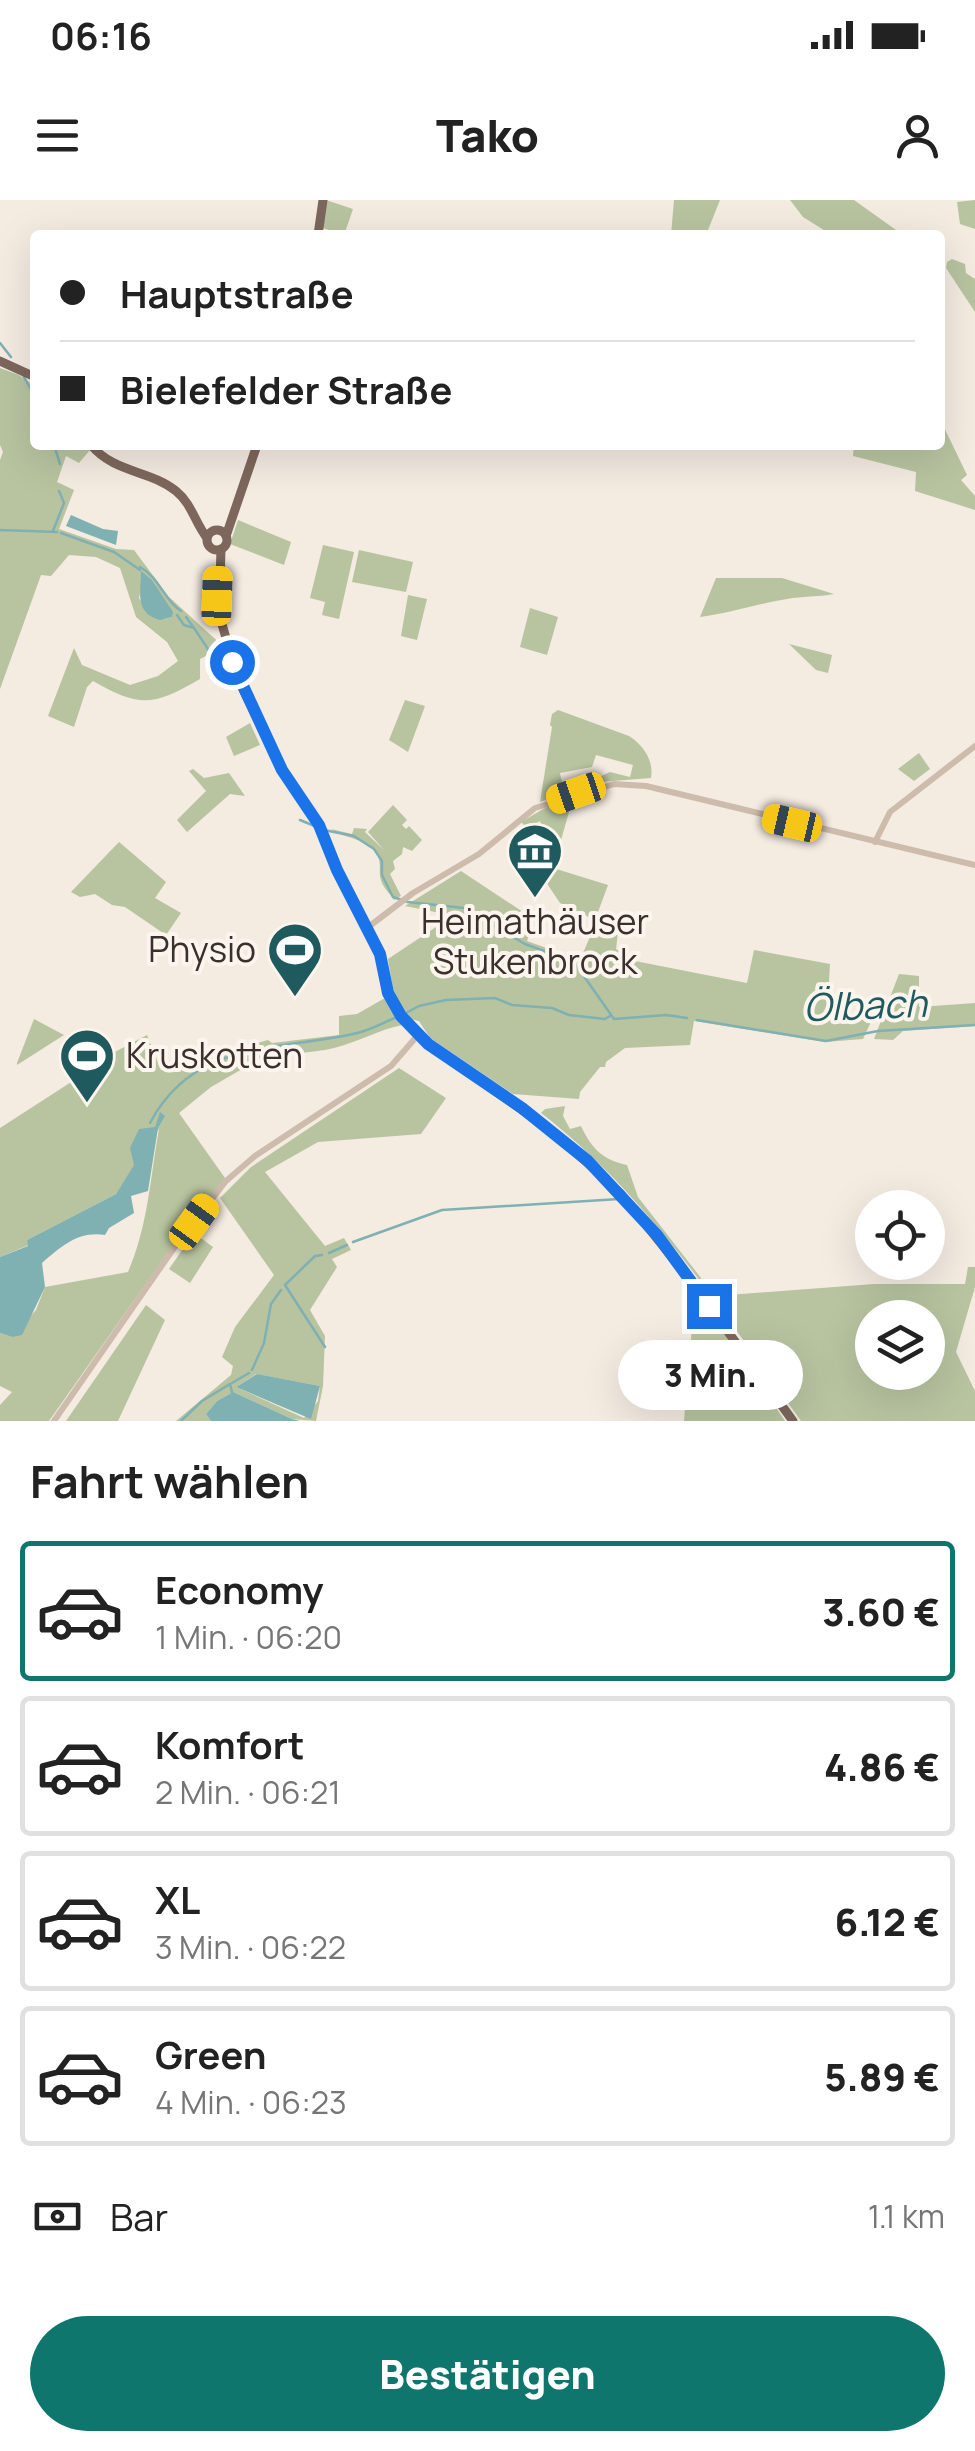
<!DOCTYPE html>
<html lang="de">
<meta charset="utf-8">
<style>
body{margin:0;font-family:Manrope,sans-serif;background:#f6f6f6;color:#222;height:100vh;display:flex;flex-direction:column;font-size:38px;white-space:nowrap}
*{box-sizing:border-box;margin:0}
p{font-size:32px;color:#767676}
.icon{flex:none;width:55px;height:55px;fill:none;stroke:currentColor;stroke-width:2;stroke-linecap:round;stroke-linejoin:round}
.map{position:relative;height:1221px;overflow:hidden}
.details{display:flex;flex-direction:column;background:#fff;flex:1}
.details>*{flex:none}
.guide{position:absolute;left:30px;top:30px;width:915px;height:220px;border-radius:10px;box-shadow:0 10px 40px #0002;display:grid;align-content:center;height:220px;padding:0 30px;background:#fff}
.fabs{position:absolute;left:855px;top:990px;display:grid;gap:20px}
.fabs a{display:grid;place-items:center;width:90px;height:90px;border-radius:50%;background:#fff;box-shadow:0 10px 40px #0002;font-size:50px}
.end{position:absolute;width:45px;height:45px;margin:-22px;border:12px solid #1a73e8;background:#fff;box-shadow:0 0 0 5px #fff}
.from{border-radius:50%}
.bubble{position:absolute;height:70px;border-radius:35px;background:#fff;box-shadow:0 10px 40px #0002;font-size:32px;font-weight:800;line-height:70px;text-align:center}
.car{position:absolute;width:30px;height:60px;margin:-30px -15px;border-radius:12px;box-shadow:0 0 8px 2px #0007;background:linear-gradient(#f5c518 24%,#345 0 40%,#f5c518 0 76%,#345 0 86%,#f5c518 0)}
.guide b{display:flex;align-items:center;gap:35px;height:95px;font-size:38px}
.guide b+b{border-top:2px solid #e0e0e0}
.guide i{width:25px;height:25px;background:#222}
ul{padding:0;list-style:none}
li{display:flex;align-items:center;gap:30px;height:140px;margin:0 20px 15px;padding:0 10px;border:5px solid #e0e0e0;border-radius:10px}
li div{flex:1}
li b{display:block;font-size:38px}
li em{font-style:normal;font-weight:800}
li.current{border-color:#0f766e}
li>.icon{width:90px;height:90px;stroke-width:1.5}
h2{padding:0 30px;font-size:45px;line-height:120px}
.pay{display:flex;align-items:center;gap:25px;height:110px;padding:0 30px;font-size:38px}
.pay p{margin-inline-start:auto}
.action{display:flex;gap:20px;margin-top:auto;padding:20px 30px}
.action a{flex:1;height:115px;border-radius:60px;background:#0f766e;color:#fff;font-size:40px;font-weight:800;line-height:115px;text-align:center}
.status{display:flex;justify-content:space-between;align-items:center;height:70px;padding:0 50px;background:#fff;direction:ltr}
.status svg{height:28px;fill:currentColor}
header{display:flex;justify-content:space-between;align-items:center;height:130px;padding:0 30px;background:#fff;font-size:45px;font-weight:800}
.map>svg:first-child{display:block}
.green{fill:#b8c4a0;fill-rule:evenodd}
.water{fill:#7fb0b2}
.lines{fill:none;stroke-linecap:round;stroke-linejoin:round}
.stream{stroke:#7fb0b2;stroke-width:2.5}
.minor{stroke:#cdbbac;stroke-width:6}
.major{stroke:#7d675c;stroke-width:9}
.route{stroke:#1a73e8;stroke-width:12}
.labels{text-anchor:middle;stroke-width:8;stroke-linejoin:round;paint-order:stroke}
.poi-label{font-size:35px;fill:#3b302b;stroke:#fbf5ee}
.water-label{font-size:38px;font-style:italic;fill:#1f5a5e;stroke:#fbf5ee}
</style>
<div class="status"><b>06:16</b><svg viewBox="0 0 49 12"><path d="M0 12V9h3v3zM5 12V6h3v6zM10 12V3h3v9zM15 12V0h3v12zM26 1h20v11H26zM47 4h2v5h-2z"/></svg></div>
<header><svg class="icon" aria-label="menu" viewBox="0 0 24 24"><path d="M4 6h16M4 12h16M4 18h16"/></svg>Tako<svg class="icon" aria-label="person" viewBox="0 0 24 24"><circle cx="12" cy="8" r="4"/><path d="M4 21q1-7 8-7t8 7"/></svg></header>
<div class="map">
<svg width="975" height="1221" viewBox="0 0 975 1221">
<rect width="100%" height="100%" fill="#f4ebe1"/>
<g class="green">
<polygon points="326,0 353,9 344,35 323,28"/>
<polygon points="674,0 720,0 706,35 671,35"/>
<polygon points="790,0 854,0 903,35 826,35 827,32 803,17"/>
<polygon points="975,0 975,29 960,24 957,2"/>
<polygon points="952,59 965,64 966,73 975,79 975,112 946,68 947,62"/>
<path d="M0,168l19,7 16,11v59h51l4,5 -11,13 -13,-7 -9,26 17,8 -15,39 57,20 18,1 35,47 55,50 11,27 -12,6 -13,-26 -10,5v20c-47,27 -60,29 -107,2l-6,6 -13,40 -26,-11 26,-68 8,17 48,20 28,-9 20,-15 -11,-19 -31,-25 -16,-49 -24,-11 -27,-2 -18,21 -10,-1 -41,114v-229l3,-8 -3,-7zM152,380l20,37c-20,6 -23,-3 -33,-19l3,-14z"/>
<polygon points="940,219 967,275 961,280 975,296 975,310 915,291 916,272 853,256 854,245 940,245"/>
<polygon points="238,320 291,342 284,365 230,344"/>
<polygon points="323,345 354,352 339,419 322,415 325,402 310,398"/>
<polygon points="359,350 413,362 406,392 352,382"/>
<path d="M716,378h66l52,16c-16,3 -32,2 -47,5 -30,5 -57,14 -87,18z"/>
<polygon points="408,395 427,399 417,440 401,436"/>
<polygon points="530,408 558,417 547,455 520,447"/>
<polygon points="789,444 832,455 828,473 816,470"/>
<polygon points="405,500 425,506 408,552 389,540"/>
<path d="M558,510l71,26c14,9 25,24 22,42l-51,4 -60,20 12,-75 -2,-2 2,-11zM596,555l37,10 -3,12 -20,-5 -22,10 -1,-3 -24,9 -3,-15 32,-6z"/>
<polygon points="250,523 260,545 234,556 226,537"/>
<polygon points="919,553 930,569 914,581 898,569"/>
<polygon points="193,569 204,578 229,573 245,596 230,594 187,632 177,620 206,591 189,571"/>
<polygon points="573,598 553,668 608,685 595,720 560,703 538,670 543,637 540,621 527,628 521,622 545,608"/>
<path d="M393,605l14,15 -5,5 4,4 3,-3 13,14 -10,11 -9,-4 -1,7 -9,7 2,8 -5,5 11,22 -7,4c-3,-5 -12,-14 -13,-20 -3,-9 2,-21 -7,-30 -13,-13 -32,-12 -43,-21l21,5 2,-6 13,1 -2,3 19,18 -16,-18z"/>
<polygon points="119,642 166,682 155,698 181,713 166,735 125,707 112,705 95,694 80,697 71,692"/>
<polygon points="461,671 526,714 536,714 527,741 580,760 592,732 598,728 618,733 616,749 635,761 747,783 754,750 830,764 828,798 846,800 844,815 864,817 866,805 878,807 863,839 825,842 694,821 690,845 625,848 606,862 605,867 600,867 580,892 579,899 513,894 430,838 419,821 409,819 401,809 393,789 388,759 445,721 440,713 405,706"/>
<polygon points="899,774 919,776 919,807 975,803 975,826 903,831 893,840 874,839"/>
<path d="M385,798l17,27c-24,5 -44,17 -68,23 -24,6 -48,3 -69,16l-4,-6 -50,29 -32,26 46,65 -54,70 -122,173h-49v-16l12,-13 -12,-6v-53l12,4 24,-27 9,-23 83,-15c20,-46 22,-93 31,-143l-43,65 -89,46 2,5 -29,12v-129l79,-51v-6l68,-36 14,35 107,-30 4,3 67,-8v-19l18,-2z"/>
<polygon points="34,819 64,835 17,865 17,863"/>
<path d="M399,868l47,30 -25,36 -103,8 -53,30 60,74 19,-8 7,12 -19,9 5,8 -27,43 15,26 -2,50 -7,35 -24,-2 -59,-27 -16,9 -11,13 5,7h-35l55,-46 2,-9 -11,-9 13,-30 39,-52 -54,-77 31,-31zM256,1174l64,12 -2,15 -14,17 -68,-31z"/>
<path d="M565,906l-2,10 7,13 11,-3c10,22 22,34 46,39l11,32 77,99 159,-12h91l3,-17h7v20l-19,65 19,39v30h-174c-79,-109 -152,-225 -260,-308l4,-4zM872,1118h56v54h-56z"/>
<polygon points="194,1033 213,1047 190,1083 169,1069"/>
<polygon points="695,1091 785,1221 684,1221"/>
<polygon points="146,1105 165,1120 118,1221 66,1221"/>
</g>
<g class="water">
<polygon points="71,315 103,329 118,331 116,345 66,326"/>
<path d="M141,371l11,9 21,32 -1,5 -12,3c-26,-7 -19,-28 -19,-49z"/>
<path d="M160,912l5,4 -7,12 -10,63 -17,5 3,17 -25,15 -4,7c-27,-4 -43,11 -63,28l3,24 -23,48 -10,2 -12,-4v-76l28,-11 -1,-6 89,-46 18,-29 -4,-17 9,-19 16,-2z"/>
<polygon points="257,1174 320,1186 311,1219 236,1187"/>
<polygon points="233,1192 292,1219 300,1221 211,1221 206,1214 217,1201"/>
</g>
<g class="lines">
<g class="stream">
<polyline points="0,143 11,157"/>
<polyline points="23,175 35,197"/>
<polyline points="54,245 60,264"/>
<polyline points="0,330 57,332"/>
<polyline points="53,331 64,303 59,291"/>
<polyline points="61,333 114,352 140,370"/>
<path d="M140,367c19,10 23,32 41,44"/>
<polyline points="177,415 184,425 194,428 220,467"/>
<polyline points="186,417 194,428"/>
<polyline points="300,620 317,627"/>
<polyline points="324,630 354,636 374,649 382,661 382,675 393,697 408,702 464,708 525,744 566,759 576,765 614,819 666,815 687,818"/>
<polyline points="404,814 419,806 446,800 495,798 512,805 552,808 569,815 605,819 610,816"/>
<polyline points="697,820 826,841 878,831 975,825"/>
<path d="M150,923c44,-83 125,-72 203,-89 16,-3 29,-11 44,-17"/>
<polyline points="353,1042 442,1010 619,999"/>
<polyline points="329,1053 347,1045"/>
<polyline points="322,1055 315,1056 285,1085 325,1147"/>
<polyline points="252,1170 264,1143 271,1104 281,1090"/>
<polyline points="232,1183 249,1173"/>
<polyline points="181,1221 202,1201 230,1184 233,1196"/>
</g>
<g class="minor">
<polyline points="875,642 890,612 975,546"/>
<polyline points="367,728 413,693 479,654 535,608 614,584 646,586 975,665"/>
<polyline points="54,1221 174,1048 226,981 255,956 391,866 418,835"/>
</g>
<g class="major">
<polyline points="318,35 323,0"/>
<polyline points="0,161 35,177"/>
<path d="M91,245c23,28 59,25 85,46 16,13 19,32 31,47"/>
<circle cx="217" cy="340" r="10"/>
<polyline points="226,336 257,245"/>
<polyline points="221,349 219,414 238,479 282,570 319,625 337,671 379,754 389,793 397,810 423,840 556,934 621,994 688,1077 793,1221"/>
</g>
</g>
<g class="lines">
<polyline class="route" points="232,462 282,570 319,625 337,670 380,754 388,793 401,816 428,844 522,908 588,961 657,1035 709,1106"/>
</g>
<defs>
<g id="museum-pin" transform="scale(2.875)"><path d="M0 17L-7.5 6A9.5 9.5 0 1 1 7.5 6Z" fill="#1f5a5e" stroke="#fbf5ee"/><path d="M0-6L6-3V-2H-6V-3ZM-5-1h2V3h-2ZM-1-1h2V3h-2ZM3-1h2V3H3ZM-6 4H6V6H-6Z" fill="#fff"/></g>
<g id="stadium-pin" transform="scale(2.875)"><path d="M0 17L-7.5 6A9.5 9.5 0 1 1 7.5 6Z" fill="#1f5a5e" stroke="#fbf5ee"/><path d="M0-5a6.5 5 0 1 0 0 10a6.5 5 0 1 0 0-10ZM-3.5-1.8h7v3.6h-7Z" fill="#fff"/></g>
</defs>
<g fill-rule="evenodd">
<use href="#museum-pin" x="535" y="651"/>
<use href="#stadium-pin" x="295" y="750"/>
<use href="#stadium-pin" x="87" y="856"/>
</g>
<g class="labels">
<g class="poi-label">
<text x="535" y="734">Heimathäuser<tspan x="535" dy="40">Stukenbrock</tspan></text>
<text x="256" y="762" text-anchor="end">Physio</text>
<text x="126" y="868" text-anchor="start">Kruskotten</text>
</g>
<g class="water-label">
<text transform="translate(865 806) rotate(-2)" y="13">Ölbach</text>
</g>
</g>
</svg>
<div class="fabs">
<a><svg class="icon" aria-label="locate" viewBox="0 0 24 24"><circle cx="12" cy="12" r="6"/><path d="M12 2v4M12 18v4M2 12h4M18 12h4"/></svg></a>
<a><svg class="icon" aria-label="layers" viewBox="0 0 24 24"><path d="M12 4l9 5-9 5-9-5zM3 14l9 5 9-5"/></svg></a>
</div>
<i class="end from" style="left:232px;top:462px"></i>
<i class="end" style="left:709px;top:1106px"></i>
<div class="bubble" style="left:618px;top:1140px;width:185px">3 Min.</div>
<i class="car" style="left:217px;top:396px;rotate:2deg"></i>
<i class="car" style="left:576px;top:593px;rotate:251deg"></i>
<i class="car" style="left:792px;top:623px;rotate:283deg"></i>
<i class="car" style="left:194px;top:1022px;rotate:36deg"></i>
<div class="guide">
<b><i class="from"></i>Hauptstraße</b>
<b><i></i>Bielefelder Straße</b>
</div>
</div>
<section class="details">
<h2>Fahrt wählen</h2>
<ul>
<li class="current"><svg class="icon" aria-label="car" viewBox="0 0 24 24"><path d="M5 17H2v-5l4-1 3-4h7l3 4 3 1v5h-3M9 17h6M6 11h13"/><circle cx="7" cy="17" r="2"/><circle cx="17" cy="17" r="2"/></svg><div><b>Economy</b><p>1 Min. · 06:20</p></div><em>3.60 €</em></li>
<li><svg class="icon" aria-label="car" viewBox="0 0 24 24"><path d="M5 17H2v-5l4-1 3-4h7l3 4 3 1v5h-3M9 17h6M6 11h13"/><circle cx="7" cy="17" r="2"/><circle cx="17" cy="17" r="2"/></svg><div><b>Komfort</b><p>2 Min. · 06:21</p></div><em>4.86 €</em></li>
<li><svg class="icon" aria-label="car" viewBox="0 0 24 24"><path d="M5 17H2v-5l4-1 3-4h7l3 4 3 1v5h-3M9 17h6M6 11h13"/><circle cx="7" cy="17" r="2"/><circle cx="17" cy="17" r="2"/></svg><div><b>XL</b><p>3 Min. · 06:22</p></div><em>6.12 €</em></li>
<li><svg class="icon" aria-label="car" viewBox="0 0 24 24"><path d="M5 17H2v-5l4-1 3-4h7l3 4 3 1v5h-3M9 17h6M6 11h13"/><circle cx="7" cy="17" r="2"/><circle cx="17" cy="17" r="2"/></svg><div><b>Green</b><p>4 Min. · 06:23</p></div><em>5.89 €</em></li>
</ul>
<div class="pay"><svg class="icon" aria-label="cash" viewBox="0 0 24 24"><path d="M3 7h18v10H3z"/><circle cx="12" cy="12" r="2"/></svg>Bar<p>1.1 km</p></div>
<div class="action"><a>Bestätigen</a></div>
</section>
